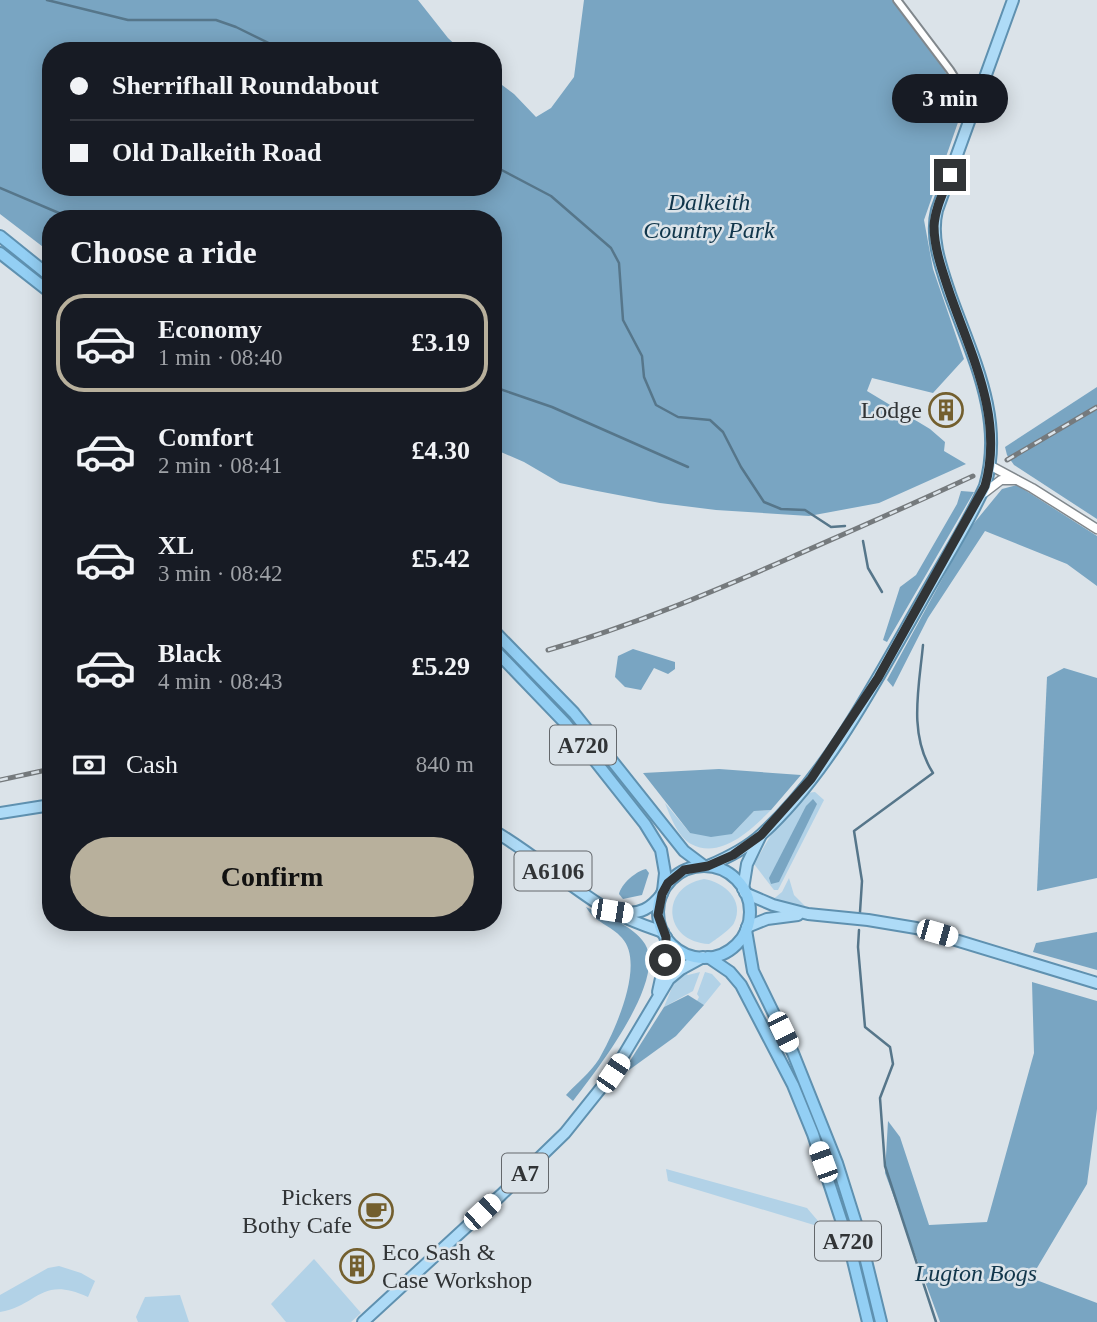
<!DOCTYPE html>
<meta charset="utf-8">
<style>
body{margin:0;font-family:Georgia,serif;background:#242831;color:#f1f3f6;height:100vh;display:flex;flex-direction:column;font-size:26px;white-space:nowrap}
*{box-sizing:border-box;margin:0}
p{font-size:23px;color:#9ea1a6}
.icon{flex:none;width:38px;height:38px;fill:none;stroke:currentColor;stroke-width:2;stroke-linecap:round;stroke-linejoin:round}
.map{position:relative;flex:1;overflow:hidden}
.side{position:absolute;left:42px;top:210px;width:460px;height:721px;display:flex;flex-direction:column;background:#171b24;border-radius:28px;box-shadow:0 4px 18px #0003}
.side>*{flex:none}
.top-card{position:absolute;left:42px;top:42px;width:460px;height:154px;border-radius:28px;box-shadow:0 4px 18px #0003;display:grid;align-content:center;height:154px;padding:0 28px;background:#171b24}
.end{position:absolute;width:32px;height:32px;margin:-16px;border:9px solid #313436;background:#fff;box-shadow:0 0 0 4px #fff}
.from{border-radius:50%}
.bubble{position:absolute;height:49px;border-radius:24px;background:#171b24;box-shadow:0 4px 18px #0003;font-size:23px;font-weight:800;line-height:49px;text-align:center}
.car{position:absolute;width:21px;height:42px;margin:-21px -10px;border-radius:9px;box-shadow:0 0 5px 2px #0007;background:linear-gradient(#fff 24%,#345 0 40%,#fff 0 76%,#345 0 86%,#fff 0)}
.top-card b{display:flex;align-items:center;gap:24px;height:66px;font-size:26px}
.top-card b+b{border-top:2px solid #363941}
.top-card i{width:18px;height:18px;background:#f1f3f6}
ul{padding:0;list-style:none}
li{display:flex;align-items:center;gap:21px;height:98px;margin:0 14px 10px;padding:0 14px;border:4px solid transparent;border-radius:28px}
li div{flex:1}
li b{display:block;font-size:26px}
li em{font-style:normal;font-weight:800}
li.current{border-color:#b8b09c}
li>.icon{width:63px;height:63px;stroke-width:1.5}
h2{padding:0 28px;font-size:32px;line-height:84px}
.pay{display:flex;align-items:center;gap:18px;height:77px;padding:0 28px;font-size:26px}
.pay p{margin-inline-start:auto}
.primary-button{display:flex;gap:14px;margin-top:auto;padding:14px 28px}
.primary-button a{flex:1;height:80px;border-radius:42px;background:#b8b09c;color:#111;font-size:28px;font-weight:800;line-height:80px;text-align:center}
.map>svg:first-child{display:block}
.green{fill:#b2d2e7}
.forest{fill:#79a5c2}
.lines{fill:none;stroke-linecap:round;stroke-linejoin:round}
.stream{stroke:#56768a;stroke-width:2.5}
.minor-casing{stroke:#81888d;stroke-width:10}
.tertiary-casing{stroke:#81888d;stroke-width:11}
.primary-casing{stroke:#5f91b0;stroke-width:14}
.trunk-casing{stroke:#5f91b0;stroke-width:14}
.minor{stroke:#fff;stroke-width:6}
.tertiary{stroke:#fff;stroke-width:8}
.primary{stroke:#aedbf7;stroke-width:10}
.trunk{stroke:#93cff4;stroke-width:10}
.rail-casing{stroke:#757a7d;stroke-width:5}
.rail{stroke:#dbe3e9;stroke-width:2.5;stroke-dasharray:8;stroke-linecap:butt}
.route{stroke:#313436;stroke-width:9}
.labels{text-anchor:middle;stroke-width:5;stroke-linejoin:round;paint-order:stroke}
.shield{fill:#dbe3e9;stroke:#64686c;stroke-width:2}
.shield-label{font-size:23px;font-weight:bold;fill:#313436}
.park-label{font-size:24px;font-style:italic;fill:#11364b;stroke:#dbe3e9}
.poi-label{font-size:24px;fill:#313436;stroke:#dbe3e9;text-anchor:end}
</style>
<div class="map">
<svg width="1097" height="1322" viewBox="0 0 1097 1322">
<rect width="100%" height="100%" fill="#dbe3e9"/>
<g class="green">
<polygon points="815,792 824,800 778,890 774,890 754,864 771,835 807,793"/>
<path d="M665,803l25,30 42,1 22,-23 17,-1c-19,19 -50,50 -80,34 -13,-7 -21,-28 -26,-41z"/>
<polygon points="789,878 794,895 805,906 771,901 782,892"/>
<path d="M704,879c20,3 41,21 30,44 -3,6 -19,17 -25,21 -46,-2 -50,-57 -5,-65z"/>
<polygon points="700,972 693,991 664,1007 673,985 685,973 688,975"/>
<polygon points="705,972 712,974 721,984 704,1005 697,1001 699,997 697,994"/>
<polygon points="666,1169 807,1208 824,1228 668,1181"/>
<polygon points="314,1259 361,1313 351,1322 286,1322 271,1304"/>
<path d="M59,1266l22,7 14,8 -7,16c-48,-22 -50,9 -88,15v-17l48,-27z"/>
<polygon points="180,1295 189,1322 138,1322 136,1317 145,1297"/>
</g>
<g class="forest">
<polygon points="0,0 418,0 448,38 462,51 51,51 51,187 494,187 494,79 514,94 536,117 551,108 574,77 584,0 892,0 945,71 963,108 924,220 933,269 964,359 933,393 872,378 867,391 930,429 945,442 944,451 966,464 879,503 809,516 716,510 660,503 592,490 560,483 524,462 494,449 494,219 51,219 51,253 0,214"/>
<polygon points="1097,387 1097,519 1014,465 1007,455 1005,447"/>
<polygon points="1017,485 1097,536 1097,586 1067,564 985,531 928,618 893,687 887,680 970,528 1002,489"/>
<polygon points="961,491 974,492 887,642 883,640 900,587 916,575 957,504"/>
<polygon points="633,649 675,662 675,669 668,674 654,668 641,690 625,687 615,677 618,656"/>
<polygon points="1064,668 1097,678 1097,878 1037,891 1047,677"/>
<polygon points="719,769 801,775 771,810 754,811 732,834 711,837 690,833 643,773"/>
<polygon points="813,799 817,804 779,882 771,884 769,878 806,806"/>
<path d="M646,869l3,4 -7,22 -19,4 -4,-5c2,-10 17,-23 27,-25z"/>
<path d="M586,907c19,9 47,18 59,37 22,37 -49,127 -72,157l-7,-6c10,-11 25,-23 33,-36 15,-26 47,-95 23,-121 -11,-13 -27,-15 -36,-31z"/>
<polygon points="1097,932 1097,970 1033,952 1036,943"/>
<polygon points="1032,982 1097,1001 1097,1109 1087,1184 1031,1278 1097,1303 1097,1322 940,1322 885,1173 888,1121 900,1137 929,1225 987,1222 1034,1053"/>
<polygon points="688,995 704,1005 676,1036 629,1070 628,1064 664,1007"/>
</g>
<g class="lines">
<g class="stream">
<polyline points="47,0 128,20 216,20 236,27 285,51"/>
<polyline points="494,166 551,196 611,248 619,263 623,320 642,356 644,377 656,405 678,417 710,420 723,432 741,467 764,502 781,509 805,510 831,527 845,526"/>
<polyline points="0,188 73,219"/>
<polyline points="494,387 552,407 688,467"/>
<polyline points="863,541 868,568 882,592"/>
<path d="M860,912l2,-31 -8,-50 79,-58c-25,-39 -14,-85 -10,-128"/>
<polyline points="859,930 858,947 865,1027 890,1047 893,1064 880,1098 885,1166 936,1322"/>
</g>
<g class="minor-casing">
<polyline id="minor" points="897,0 950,70 974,108"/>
</g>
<g class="tertiary-casing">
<g id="tertiary">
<polyline points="991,466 1032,488 1097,529"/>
<polyline points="984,493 1001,480 1016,480"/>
</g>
</g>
<g class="primary-casing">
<g id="primary">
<polyline points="0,813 51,805"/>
<path d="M494,831c38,22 71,52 108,75 19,11 40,19 61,26"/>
<path d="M708,866c19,-8 39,-18 54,-32 66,-60 115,-155 159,-232 21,-38 46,-76 64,-116 20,-67 -13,-130 -35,-192 -9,-27 -20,-56 -13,-84l76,-210"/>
<polyline points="743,889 747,864 760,837"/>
<polyline points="745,893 773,905 808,914 868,920 916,928 1097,983"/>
<path d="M622,912c18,3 29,-4 40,-18"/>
<polyline points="747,927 767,919 798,915"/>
<polyline points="658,992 665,960 666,937"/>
<polyline points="363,1322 501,1195 565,1133 613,1073 669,979 681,969 703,957"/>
</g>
</g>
<g class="trunk-casing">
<g id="trunk">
<polyline points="0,236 51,277"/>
<polyline points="0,253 51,293"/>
<polyline points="494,631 574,713 684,851 704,866"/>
<polyline points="494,649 566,724 645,824 661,850 665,873 663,891"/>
<circle cx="704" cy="912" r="46"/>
<polyline points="746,930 753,971 793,1053 837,1163 860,1236 881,1322"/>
<polyline points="708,957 730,972 741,985 793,1085 813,1134 849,1244 868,1322"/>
</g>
</g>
<use href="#minor" class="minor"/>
<use href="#tertiary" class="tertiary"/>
<use href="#primary" class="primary"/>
<use href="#trunk" class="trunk"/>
<g class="rail-casing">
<g id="rail">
<polyline points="1007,460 1097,407"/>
<path d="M548,650c84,-24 164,-58 244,-93 61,-27 121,-53 181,-81"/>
<polyline points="0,780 51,769"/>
</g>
</g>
<use href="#rail" class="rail"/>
</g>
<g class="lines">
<path class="route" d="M665,960l1,-23 -8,-22 4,-21 6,-11 16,-13 24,-4 25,-11 28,-20 50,-56 67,-101 107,-192c19,-67 -13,-129 -35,-192 -7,-21 -16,-45 -16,-68 1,-18 10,-35 16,-51"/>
</g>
<defs>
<g id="building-ring" transform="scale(1.75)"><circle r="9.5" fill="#dbe3e9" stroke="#735f2e" stroke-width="1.5"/><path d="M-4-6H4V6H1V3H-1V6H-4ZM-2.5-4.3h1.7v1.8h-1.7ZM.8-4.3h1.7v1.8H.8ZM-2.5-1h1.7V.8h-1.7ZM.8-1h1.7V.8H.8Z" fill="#735f2e"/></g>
<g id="cafe-ring" transform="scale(1.75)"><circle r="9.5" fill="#dbe3e9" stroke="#735f2e" stroke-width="1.5"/><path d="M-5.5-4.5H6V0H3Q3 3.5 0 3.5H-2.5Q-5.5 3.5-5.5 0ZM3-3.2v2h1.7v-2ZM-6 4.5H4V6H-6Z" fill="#735f2e"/></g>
</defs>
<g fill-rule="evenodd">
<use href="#building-ring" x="946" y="410"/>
<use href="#cafe-ring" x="376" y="1211"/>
<use href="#building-ring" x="357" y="1266"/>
</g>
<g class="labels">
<g class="shield">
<rect x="550" y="725.5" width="66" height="39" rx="5"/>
<rect x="514.5" y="851.5" width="77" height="39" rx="5"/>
<rect x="502" y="1153.5" width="46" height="39" rx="5"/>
<rect x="815" y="1221.5" width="66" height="39" rx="5"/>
</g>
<g class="shield-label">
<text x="583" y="753">A720</text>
<text x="553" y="879">A6106</text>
<text x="525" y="1181">A7</text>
<text x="848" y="1249">A720</text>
</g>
<g class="park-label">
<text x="709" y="210">Dalkeith<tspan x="709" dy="28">Country Park</tspan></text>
<text x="976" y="1281">Lugton Bogs</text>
</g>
<g class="poi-label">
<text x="922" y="418">Lodge</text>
<text x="352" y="1205">Pickers<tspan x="352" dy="28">Bothy Cafe</tspan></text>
<text x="382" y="1260" text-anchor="start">Eco Sash &amp;<tspan x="382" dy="28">Case Workshop</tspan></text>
</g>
</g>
</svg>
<i class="end from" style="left:665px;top:960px"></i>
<i class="end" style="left:950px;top:175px"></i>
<div class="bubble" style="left:892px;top:74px;width:116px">3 min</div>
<i class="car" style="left:612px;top:911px;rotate:99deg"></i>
<i class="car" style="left:937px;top:933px;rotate:106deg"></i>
<i class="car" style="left:783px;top:1032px;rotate:154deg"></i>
<i class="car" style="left:613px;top:1073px;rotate:34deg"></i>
<i class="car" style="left:823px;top:1162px;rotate:340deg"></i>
<i class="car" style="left:482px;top:1212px;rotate:47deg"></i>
<div class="top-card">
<b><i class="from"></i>Sherrifhall Roundabout</b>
<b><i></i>Old Dalkeith Road</b>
</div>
<section class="side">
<h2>Choose a ride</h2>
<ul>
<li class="current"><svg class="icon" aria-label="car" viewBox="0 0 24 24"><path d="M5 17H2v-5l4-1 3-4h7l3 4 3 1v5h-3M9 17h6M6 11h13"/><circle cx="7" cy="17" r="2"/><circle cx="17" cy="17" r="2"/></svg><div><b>Economy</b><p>1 min · 08:40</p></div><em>£3.19</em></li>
<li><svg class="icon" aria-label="car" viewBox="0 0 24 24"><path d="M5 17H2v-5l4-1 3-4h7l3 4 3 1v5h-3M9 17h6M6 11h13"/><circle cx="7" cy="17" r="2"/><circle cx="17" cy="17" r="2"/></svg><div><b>Comfort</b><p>2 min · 08:41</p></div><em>£4.30</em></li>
<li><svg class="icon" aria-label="car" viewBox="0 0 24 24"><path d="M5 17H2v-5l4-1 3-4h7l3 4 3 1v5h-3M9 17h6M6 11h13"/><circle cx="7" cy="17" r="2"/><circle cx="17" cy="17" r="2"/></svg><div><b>XL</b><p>3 min · 08:42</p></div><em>£5.42</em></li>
<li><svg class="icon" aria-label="car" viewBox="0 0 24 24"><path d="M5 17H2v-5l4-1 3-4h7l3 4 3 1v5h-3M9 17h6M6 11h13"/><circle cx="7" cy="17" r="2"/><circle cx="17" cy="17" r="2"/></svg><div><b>Black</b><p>4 min · 08:43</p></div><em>£5.29</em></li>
</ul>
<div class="pay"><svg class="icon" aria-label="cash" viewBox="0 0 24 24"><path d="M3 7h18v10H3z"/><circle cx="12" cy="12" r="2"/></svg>Cash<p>840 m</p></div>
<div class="primary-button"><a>Confirm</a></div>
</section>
</div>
